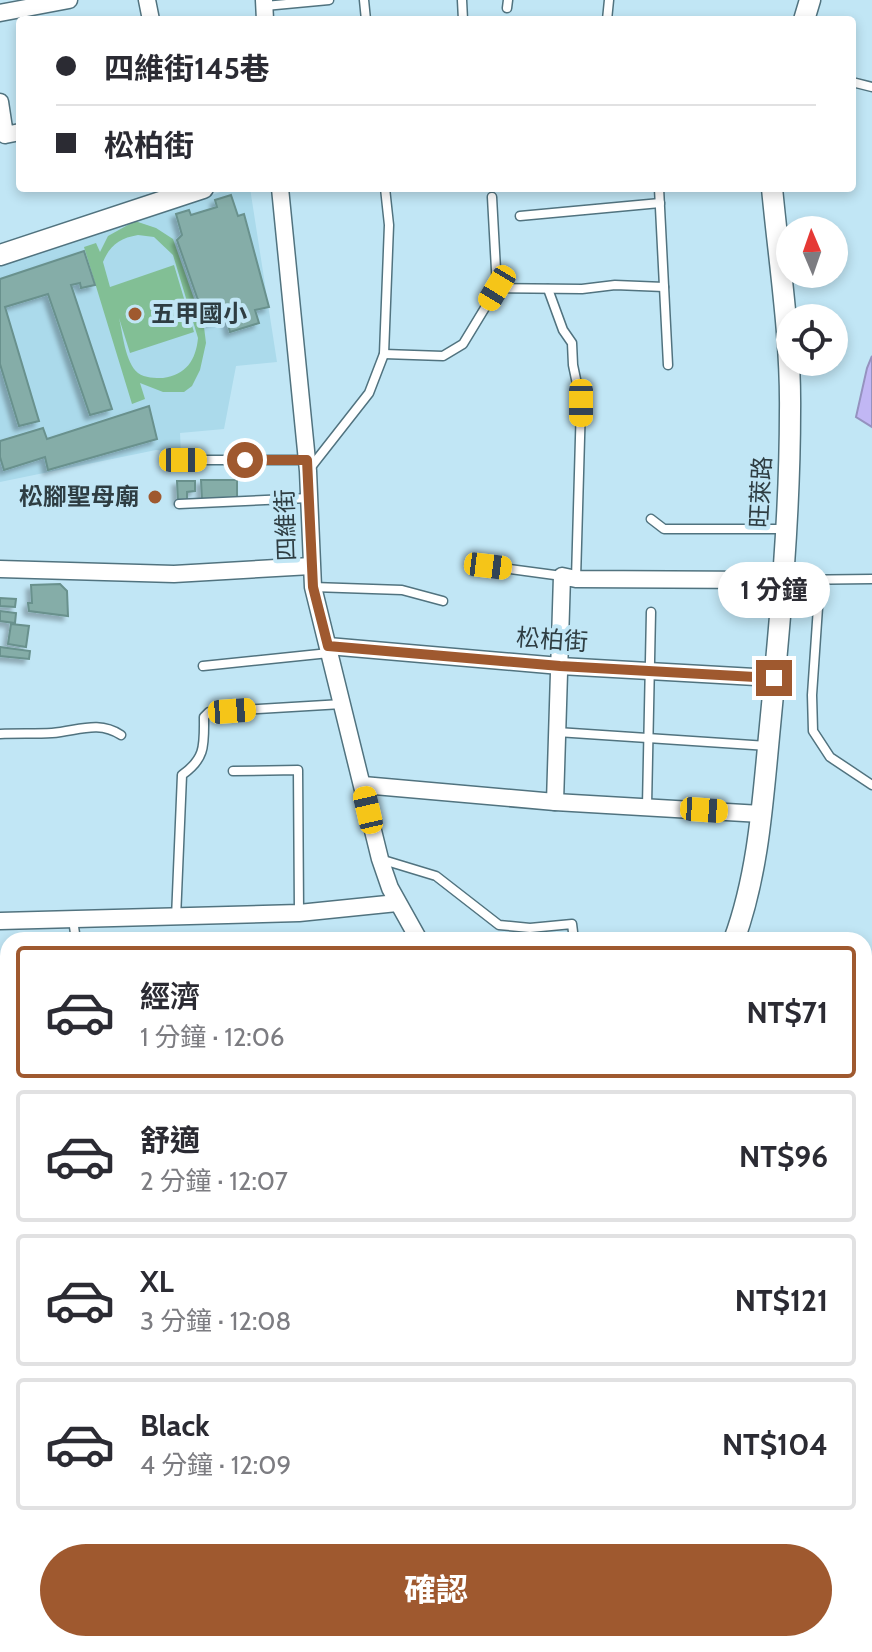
<!DOCTYPE html>
<html lang="zh-TW">
<meta charset="utf-8">
<style>
body{margin:0;font-family:Cabin,"Noto Sans TC",sans-serif;background:#f7f7f7;color:#2b2b33;height:100vh;display:flex;flex-direction:column;font-size:30px;white-space:nowrap}
*{box-sizing:border-box;margin:0}
p{font-size:26px;color:#7c7c81}
.icon{flex:none;width:44px;height:44px;fill:none;stroke:currentColor;stroke-width:2;stroke-linecap:round;stroke-linejoin:round}
.map{position:relative;flex:1;overflow:hidden}
.panel{position:absolute;left:0px;top:932px;width:872px;height:720px;display:flex;flex-direction:column;background:#fff;border-radius:24px 24px 0 0;box-shadow:0 4px 12px #0003}
.panel>*{flex:none}
.guide{position:absolute;left:16px;top:16px;width:840px;height:176px;border-radius:8px;box-shadow:0 4px 12px #0003;display:grid;align-content:center;height:176px;padding:0 40px;background:#fff}
.needle{width:52px;rotate:358deg}
.fabs{position:absolute;left:776px;top:216px;display:grid;gap:16px}
.fabs a{display:grid;place-items:center;width:72px;height:72px;border-radius:50%;background:#fff;box-shadow:0 4px 12px #0003;font-size:40px}
.end{position:absolute;width:36px;height:36px;margin:-18px;border:10px solid #9f592f;background:#fff;box-shadow:0 0 0 4px #fff}
.from{border-radius:50%}
.bubble{position:absolute;height:56px;border-radius:28px;background:#fff;box-shadow:0 4px 12px #0003;font-size:26px;font-weight:700;line-height:56px;text-align:center}
.car{position:absolute;width:24px;height:48px;margin:-24px -12px;border-radius:10px;box-shadow:0 0 6px 2px #0007;background:linear-gradient(#f5c518 24%,#345 0 40%,#f5c518 0 76%,#345 0 86%,#f5c518 0)}
.guide b{display:flex;align-items:center;gap:28px;height:76px;font-size:30px}
.guide b+b{border-top:2px solid #e1e1e2}
.guide i{width:20px;height:20px;background:#2b2b33}
ul{padding:14px 0 0;list-style:none}
li{display:flex;align-items:center;gap:24px;height:132px;margin:0 16px 12px;padding:0 24px;border:4px solid #e1e1e2;border-radius:8px}
li div{flex:1}
li b{display:block;font-size:30px}
li em{font-style:normal;font-weight:700}
li.active{border-color:#9f592f}
li>.icon{width:72px;height:72px;stroke-width:1.5}
.button{display:flex;gap:16px;margin-top:auto;padding:16px 40px}
.button a{flex:1;height:92px;border-radius:48px;background:#9f592f;color:#fff;font-size:32px;font-weight:700;line-height:92px;text-align:center}
.map>svg:first-child{display:block}
.built{fill:#abdaeb}
.green{fill:#82bf95;fill-rule:evenodd}
.water{fill:#c1b7f4;stroke:#9592bf;stroke-width:2}
.building{fill:#85ada8;stroke:#69918d;stroke-width:2;filter:url(#shadow)}
.lines{fill:none;stroke-linecap:round;stroke-linejoin:round}
.service-casing{stroke:#51737f;stroke-width:11}
.minor-casing{stroke:#51737f;stroke-width:19}
.tertiary-casing{stroke:#51737f;stroke-width:23}
.service{stroke:#fff;stroke-width:8}
.minor{stroke:#fff;stroke-width:16}
.tertiary{stroke:#fff;stroke-width:20}
.route{stroke:#9f592f;stroke-width:10}
.poi-dot{fill:#9f592f;stroke:#c1e6f5;stroke-width:3}
.labels{text-anchor:middle;stroke-width:8;stroke-linejoin:round;paint-order:stroke}
.poi-label{font-size:24px;font-weight:bold;fill:#2e3d42;stroke:#c1e6f5;text-anchor:start}
.street-label{font-size:24px;fill:#2e3d42;stroke:#c1e6f5}
</style>
<div class="map">
<svg width="872" height="1652" viewBox="0 0 872 1652">
<defs>
<filter id="shadow"><feDropShadow dx="-4.5" dy="4.5" stdDeviation="2" flood-color="#0004"/></filter>
</defs>
<rect width="100%" height="100%" fill="#c1e6f5"/>
<polygon class="built" points="233,188 250,188 277,362 236,366 224,429 180,433 181,453 156,450 0,482 0,265"/>
<path class="green" d="M135,221l21,7 17,11 31,88 2,16 -6,27 -8,16 -8,6h-21l-23,-9 5,16 -13,5 -48,-157 12,-4 4,9 8,-16zM138,235l16,2 19,18 25,83c-2,22 -12,37 -35,40 -8,0 -18,0 -25,-5 -13,-11 -15,-39 -19,-55l11,35 64,-21 -20,-67 -64,22 -7,-25c7,-17 17,-24 35,-27z"/>
<polygon class="water" points="872,356 872,427 856,417 867,368"/>
<g class="building">
<polygon points="231,195 238,216 244,214 269,307 255,310 259,323 230,332 226,317 206,323 177,240 182,235 176,214 189,210 191,215 217,207 215,200"/>
<polygon points="84,251 95,285 81,288 80,283 71,285 112,409 90,415 48,294 5,307 39,421 19,426 0,364 0,279"/>
<polygon points="149,406 157,439 48,470 45,457 4,470 0,457 0,441 43,428 47,439"/>
<polygon points="201,480 237,480 237,499 202,500"/>
<polygon points="177,481 195,481 195,491 187,492 187,501 178,501"/>
<polygon points="60,584 67,591 68,616 29,611 28,603 32,603 31,585"/>
<polygon points="0,598 16,599 15,607 0,606"/>
<polygon points="0,611 16,613 15,623 0,621"/>
<polygon points="11,624 29,626 26,647 8,644"/>
<polygon points="0,647 30,651 29,659 0,656"/>
</g>
<g class="lines">
<g class="service-casing">
<g id="service">
<polyline points="364,0 366,20"/>
<polyline points="462,0 463,20"/>
<polyline points="265,6 329,0"/>
<polyline points="507,8 508,0"/>
<polyline points="607,20 609,0"/>
<polyline points="852,82 872,87"/>
<polyline points="659,188 668,365"/>
<polyline points="520,216 660,203"/>
<polyline points="497,288 582,289 615,285 664,287"/>
<polyline points="548,289 563,330 572,343 573,365 581,403 576,579"/>
<polyline points="384,354 443,356 463,344 497,288 492,197"/>
<polyline points="183,460 307,460"/>
<polyline points="311,467 369,393 384,354 389,225 385,188"/>
<polyline points="179,504 309,498"/>
<polyline points="651,519 664,529 785,529"/>
<polyline points="488,566 562,576"/>
<polyline points="820,578 812,695 813,731 830,757 872,785"/>
<polyline points="785,580 872,579"/>
<polyline points="313,587 402,590 443,601"/>
<polyline points="203,666 329,653"/>
<polyline points="557,732 767,746"/>
<path d="M0,734c17,-1 35,0 52,-1 26,-2 46,-13 69,2"/>
<polyline points="233,771 298,770 299,912"/>
<polyline points="647,806 651,612"/>
<polyline points="380,859 436,876 499,925 530,928 572,924 574,940"/>
<path d="M176,918l6,-143c24,-17 22,-30 22,-58l5,-5 133,-8"/>
<polyline points="73,920 76,940"/>
<polyline points="0,1341 8,1351"/>
<polyline points="867,1354 872,1336"/>
<polyline points="836,1644 848,1652"/>
<polyline points="296,1652 310,1644"/>
</g>
</g>
<g class="minor-casing">
<g id="minor">
<polyline points="147,0 151,20"/>
<polyline points="264,0 265,20"/>
<polyline points="0,13 69,0"/>
<polyline points="0,102 5,135 20,132"/>
<polyline points="280,188 308,471 313,587 380,859 390,888 419,940"/>
<polyline points="0,569 174,574 311,566"/>
<polyline points="328,646 560,666 774,678"/>
<polyline points="363,785 555,802 761,814"/>
<polyline points="555,802 562,576 576,579 783,580"/>
<polyline points="0,921 299,913 397,903"/>
<polyline points="864,1261 872,1264"/>
<polyline points="0,1326 8,1325"/>
</g>
</g>
<g class="tertiary-casing">
<g id="tertiary">
<polyline points="804,20 810,0"/>
<polyline points="0,255 203,188"/>
<path d="M734,940c25,-68 29,-143 36,-214 10,-104 20,-210 20,-315 1,-74 -11,-149 -18,-223"/>
<polyline points="0,992 8,1029"/>
<polyline points="0,1498 8,1495"/>
</g>
</g>
<use href="#service" class="service"/>
<use href="#minor" class="minor"/>
<use href="#tertiary" class="tertiary"/>
</g>
<g class="lines">
<polyline class="route" points="245,460 307,460 313,587 328,646 560,666 774,678"/>
</g>
<g class="poi-dot">
<circle cx="135" cy="314" r="8"/>
<circle cx="155" cy="497" r="8"/>
</g>
<g class="labels">
<g class="poi-label">
<text x="151" y="322">五甲國小</text>
<text x="139" y="505" text-anchor="end">松腳聖母廟</text>
</g>
<g class="street-label">
<text transform="translate(761 492) rotate(-87)" y="8">旺萊路</text>
<text transform="translate(286 525) rotate(-92)" y="8">四維街</text>
<text transform="translate(552 640) rotate(4)" y="8">松柏街</text>
</g>
</g>
</svg>
<div class="fabs">
<a><svg class="needle" viewBox="-14 -14 28 28"><path d="M0-13l5 13h-10z" fill="#e53935"/><path d="M0 13l5-13h-10z" fill="#7c7c81"/></svg></a>
<a><svg class="icon" aria-label="locate" viewBox="0 0 24 24"><circle cx="12" cy="12" r="6"/><path d="M12 2v4M12 18v4M2 12h4M18 12h4"/></svg></a>
</div>
<i class="end from" style="left:245px;top:460px"></i>
<i class="end" style="left:774px;top:678px"></i>
<div class="bubble" style="left:718px;top:562px;width:112px">1 分鐘</div>
<i class="car" style="left:497px;top:288px;rotate:211deg"></i>
<i class="car" style="left:581px;top:403px;rotate:180deg"></i>
<i class="car" style="left:183px;top:460px;rotate:90deg"></i>
<i class="car" style="left:488px;top:566px;rotate:97deg"></i>
<i class="car" style="left:232px;top:711px;rotate:86deg"></i>
<i class="car" style="left:368px;top:810px;rotate:347deg"></i>
<i class="car" style="left:704px;top:810px;rotate:94deg"></i>
<div class="guide">
<b><i class="from"></i>四維街145巷</b>
<b><i></i>松柏街</b>
</div>
<section class="panel">
<ul>
<li class="active"><svg class="icon" aria-label="car" viewBox="0 0 24 24"><path d="M5 17H2v-5l4-1 3-4h7l3 4 3 1v5h-3M9 17h6M6 11h13"/><circle cx="7" cy="17" r="2"/><circle cx="17" cy="17" r="2"/></svg><div><b>經濟</b><p>1 分鐘 · 12:06</p></div><em>NT$71</em></li>
<li><svg class="icon" aria-label="car" viewBox="0 0 24 24"><path d="M5 17H2v-5l4-1 3-4h7l3 4 3 1v5h-3M9 17h6M6 11h13"/><circle cx="7" cy="17" r="2"/><circle cx="17" cy="17" r="2"/></svg><div><b>舒適</b><p>2 分鐘 · 12:07</p></div><em>NT$96</em></li>
<li><svg class="icon" aria-label="car" viewBox="0 0 24 24"><path d="M5 17H2v-5l4-1 3-4h7l3 4 3 1v5h-3M9 17h6M6 11h13"/><circle cx="7" cy="17" r="2"/><circle cx="17" cy="17" r="2"/></svg><div><b>XL</b><p>3 分鐘 · 12:08</p></div><em>NT$121</em></li>
<li><svg class="icon" aria-label="car" viewBox="0 0 24 24"><path d="M5 17H2v-5l4-1 3-4h7l3 4 3 1v5h-3M9 17h6M6 11h13"/><circle cx="7" cy="17" r="2"/><circle cx="17" cy="17" r="2"/></svg><div><b>Black</b><p>4 分鐘 · 12:09</p></div><em>NT$104</em></li>
</ul>
<div class="button"><a>確認</a></div>
</section>
</div>
